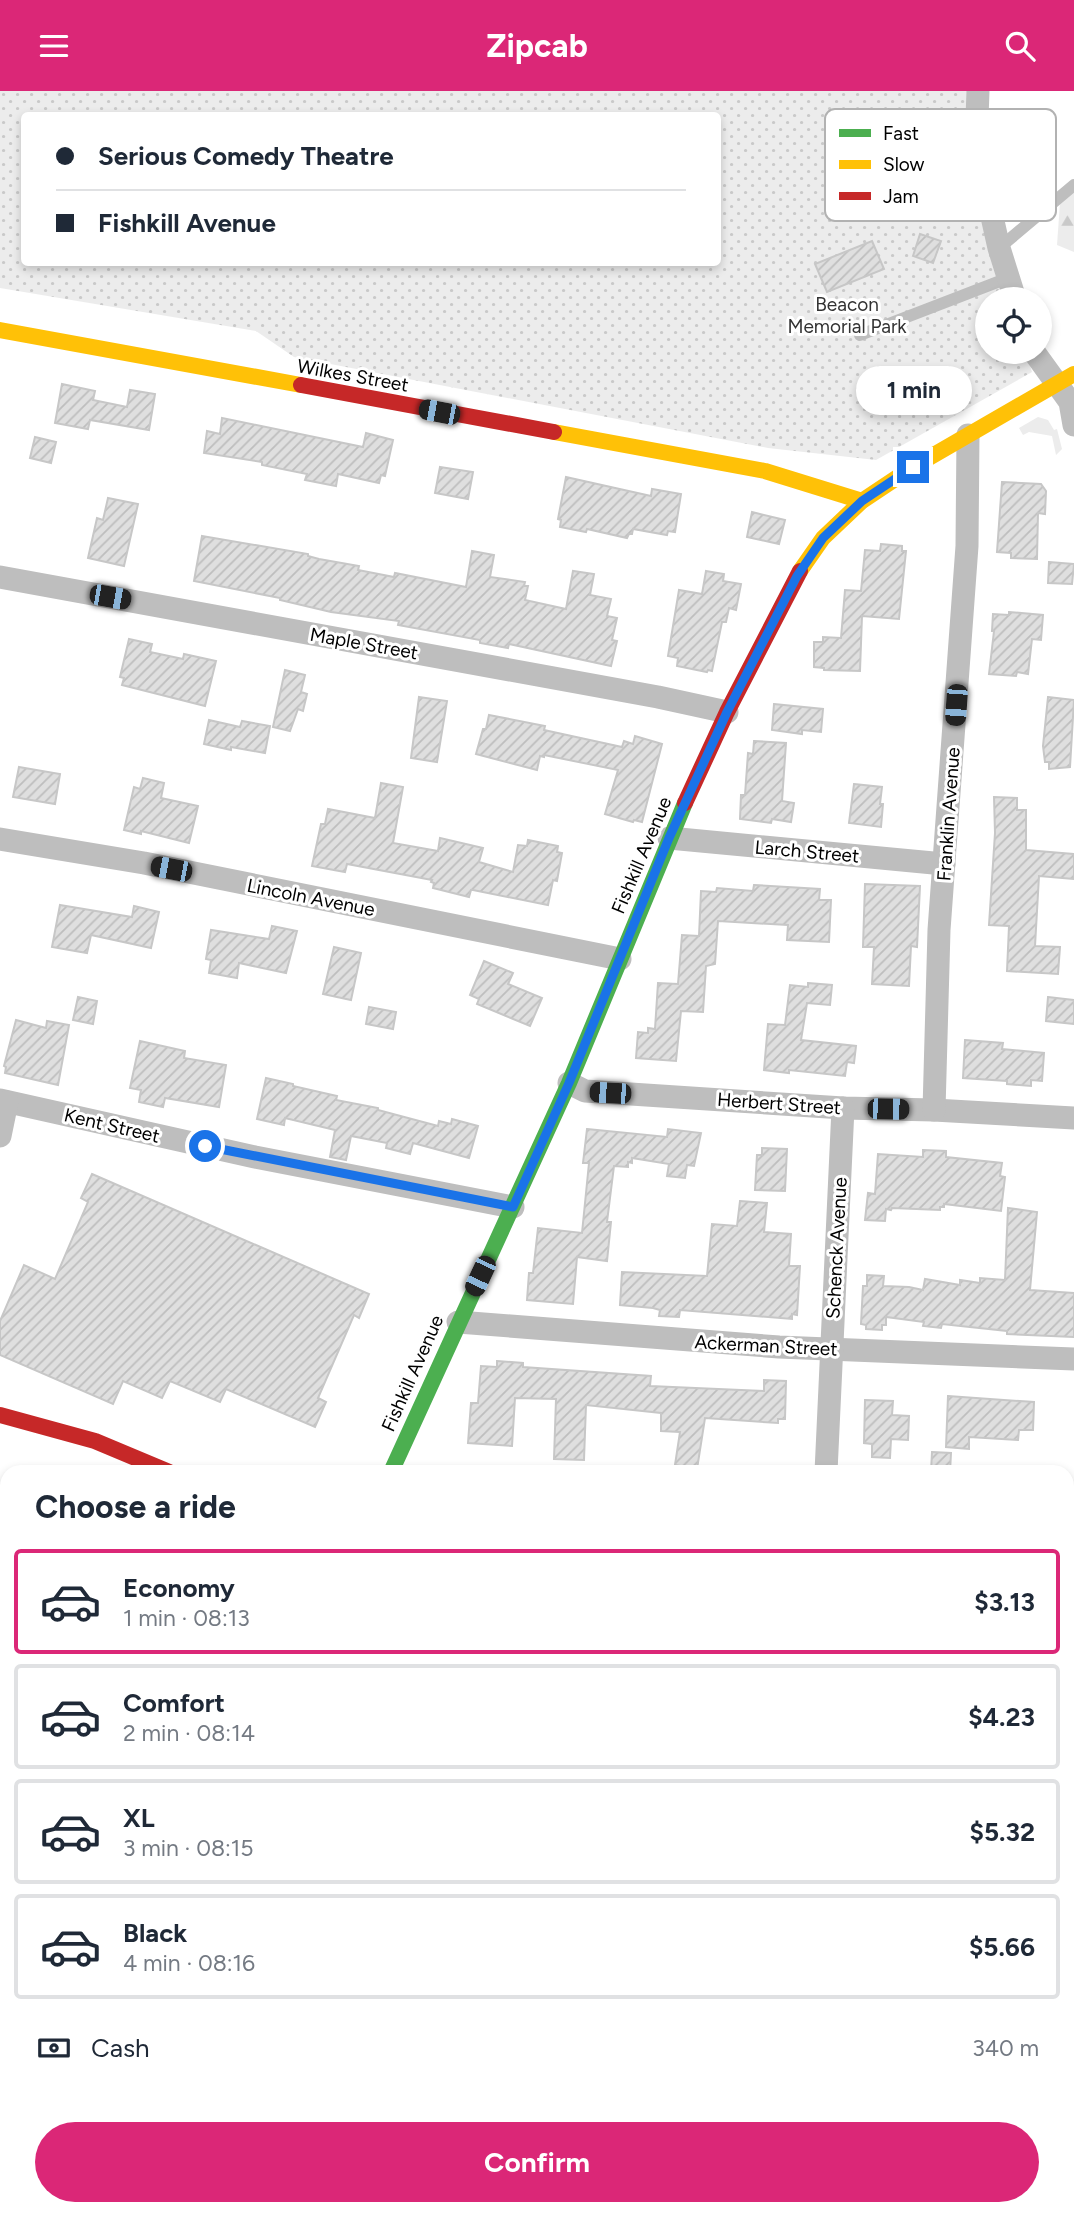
<!DOCTYPE html>
<meta charset="utf-8">
<style>
body{margin:0;font-family:Figtree,sans-serif;background:#f6f6f7;color:#1f2937;height:100vh;display:flex;flex-direction:column;font-size:26px;white-space:nowrap}
*{box-sizing:border-box;margin:0}
p{font-size:23px;color:#747a83}
.icon{flex:none;width:38px;height:38px;fill:none;stroke:currentColor;stroke-width:2;stroke-linecap:round;stroke-linejoin:round}
.map{position:relative;flex:1;overflow:hidden}
.drawer{position:absolute;left:0px;top:1374px;width:1074px;height:751px;display:flex;flex-direction:column;background:#fff;border-radius:21px 21px 0 0;box-shadow:0 4px 10px #0003}
.drawer>*{flex:none}
.hud{position:absolute;left:21px;top:21px;width:700px;height:154px;border-radius:7px;box-shadow:0 4px 10px #0003;display:grid;align-content:center;height:154px;padding:0 35px;background:#fff}
.buttons{position:absolute;left:975px;top:196px;display:grid;gap:14px}
.buttons a{display:grid;place-items:center;width:77px;height:77px;border-radius:50%;background:#fff;box-shadow:0 4px 10px #0003;font-size:35px}
.end{position:absolute;width:32px;height:32px;margin:-16px;border:9px solid #1a73e8;background:#fff;box-shadow:0 0 0 4px #fff}
.from{border-radius:50%}
.bubble{position:absolute;height:49px;border-radius:24px;background:#fff;box-shadow:0 4px 10px #0003;font-size:23px;font-weight:700;line-height:49px;text-align:center}
.car{position:absolute;width:21px;height:42px;margin:-21px -10px;border-radius:9px;box-shadow:0 0 5px 2px #0007;background:linear-gradient(#222 24%,#8ab4d8 0 40%,#222 0 76%,#8ab4d8 0 86%,#222 0)}
.hud b{display:flex;align-items:center;gap:24px;height:66px;font-size:26px}
.hud b+b{border-top:2px solid #e0e1e3}
.hud i{width:18px;height:18px;background:#1f2937}
ul{padding:0;list-style:none}
li{display:flex;align-items:center;gap:21px;height:105px;margin:0 14px 10px;padding:0 21px;border:4px solid #e0e1e3;border-radius:7px}
li div{flex:1}
li b{display:block;font-size:26px}
li em{font-style:normal;font-weight:700}
li.on{border-color:#db2777}
li>.icon{width:63px;height:63px;stroke-width:1.5}
h2{padding:0 35px;font-size:32px;line-height:84px}
.pay{display:flex;align-items:center;gap:18px;height:77px;padding:0 35px;font-size:26px}
.pay p{margin-inline-start:auto}
.button{display:flex;gap:14px;margin-top:auto;padding:14px 35px}
.button a{flex:1;height:80px;border-radius:42px;background:#db2777;color:#fff;font-size:28px;font-weight:700;line-height:80px;text-align:center}
header{display:flex;justify-content:space-between;align-items:center;height:91px;padding:0 35px;background:#db2777;color:#fff;font-size:32px;font-weight:700}
.map>svg:first-child{display:block}
.grass{fill:#ececec}
.forest{fill:url(#forest-firs)}
.park{fill:url(#park-dots);fill-rule:evenodd}
.building{fill:url(#building-hatch);stroke:#c7c7c7;stroke-width:2}
.lines{fill:none;stroke-linecap:round;stroke-linejoin:round}
.lane{stroke:#bebebe;stroke-width:12}
.street{stroke:#bebebe;stroke-width:23}
.fast{stroke:#4caf50;stroke-width:16}
.slow{stroke:#ffc107;stroke-width:16}
.jam{stroke:#c62828;stroke-width:16}
.route{stroke:#1a73e8;stroke-width:9}
.labels{text-anchor:middle;stroke-width:6;stroke-linejoin:round;paint-order:stroke}
.park-label{font-size:19px;fill:#333;stroke:#fff}
.street-label{font-size:19px;fill:#000;stroke:#fff}
.key{fill:#fff;stroke:#b2b2b2;stroke-width:2}
.key-label{font-size:19px;fill:#000}
</style>
<header><svg class="icon" aria-label="menu" viewBox="0 0 24 24"><path d="M4 6h16M4 12h16M4 18h16"/></svg>Zipcab<svg class="icon" aria-label="search" viewBox="0 0 24 24"><circle cx="10" cy="10" r="6"/><path d="M15 15l6 6"/></svg></header>
<div class="map">
<svg width="1074" height="2124" viewBox="0 0 1074 2124">
<defs>
<pattern id="forest-firs" width="22" height="20" patternUnits="userSpaceOnUse" patternTransform="scale(1.75)"><rect width="22" height="20" fill="#ececec"/><path d="M5 1l3.5 6h-7zM16 11l3.5 6h-7z" fill="#c9c9c9"/></pattern>
<pattern id="park-dots" width="8" height="8" patternUnits="userSpaceOnUse" patternTransform="scale(1.75)"><rect width="8" height="8" fill="#ececec"/><path d="M2 2h.1M6 6h.1" fill="none" stroke="#c9c9c9" stroke-width="1.8" stroke-linecap="round"/></pattern>
<pattern id="building-hatch" width="6" height="6" patternUnits="userSpaceOnUse" patternTransform="scale(1.75)"><rect width="6" height="6" fill="#dfdfdf"/><path d="M-1 1l2-2M0 6l6-6M5 7l2-2" fill="none" stroke="#bebebe"/></pattern>
</defs>
<rect width="100%" height="100%" fill="#fff"/>
<polygon class="grass" points="1038,326 1048,329 1054,339 1057,338 1062,358 1056,364 1052,345 1029,341 1023,344 1019,337"/>
<polygon class="forest" points="1074,97 1074,161 1057,154 1060,112"/>
<path class="park" d="M0,0h980l-4,54 37,154h-26v53h39l6,20 -156,88 -108,-12 -474,-91 -38,-26 -256,-43zM24,24h694v148h-694z"/>
<g class="building">
<polygon points="920,143 941,150 933,172 913,165"/>
<polygon points="872,150 884,178 827,201 815,173"/>
<polygon points="62,293 95,300 93,309 127,316 130,299 155,303 149,339 90,329 88,338 55,332"/>
<polygon points="222,327 363,356 366,342 393,349 385,385 381,384 379,392 338,383 336,395 305,389 307,383 262,374 262,371 204,362 207,340 220,343"/>
<polygon points="35,346 56,351 51,372 30,367"/>
<polygon points="440,376 473,381 468,408 435,402"/>
<polygon points="566,386 651,405 652,398 681,403 675,441 668,440 667,444 633,438 632,443 629,443 627,447 587,438 586,441 560,436 561,429 558,428"/>
<polygon points="1002,391 1041,393 1046,400 1045,423 1038,422 1037,468 1011,467 1011,462 997,461"/>
<polygon points="108,407 138,413 124,475 88,467 97,427 103,429"/>
<polygon points="752,421 785,429 779,453 747,446"/>
<polygon points="202,445 308,463 308,465 319,468 359,475 358,479 394,486 395,482 466,496 472,460 494,464 490,486 525,491 524,495 528,495 525,509 566,518 573,480 594,483 590,504 611,508 607,525 617,527 612,549 617,550 611,575 509,553 508,557 480,552 480,549 398,534 399,530 331,521 280,509 280,507 194,490"/>
<polygon points="881,453 902,455 902,460 906,460 899,528 862,525 860,580 824,579 824,577 814,576 814,551 823,551 823,546 841,547 845,499 861,500 865,459 880,460"/>
<polygon points="1049,471 1074,473 1072,493 1048,492"/>
<polygon points="706,480 724,483 723,490 741,493 736,519 729,517 726,531 722,531 712,580 708,579 707,581 677,575 678,567 668,565 679,499 702,503"/>
<polygon points="1009,521 1043,524 1041,549 1032,548 1028,583 1017,581 1016,585 989,583 994,540 992,540 993,523 1009,524"/>
<polygon points="129,548 152,553 150,561 183,568 184,563 216,570 205,615 122,594 124,587 120,586"/>
<polygon points="285,579 305,584 301,601 307,603 303,620 298,618 290,640 273,636"/>
<polygon points="419,606 447,610 437,671 411,667"/>
<polygon points="1048,606 1074,609 1070,676 1049,678 1049,671 1045,671 1043,655"/>
<polygon points="774,613 823,618 821,641 802,639 802,643 772,639"/>
<polygon points="489,624 545,635 544,639 622,656 624,650 633,653 635,645 662,653 642,731 634,729 633,731 605,723 618,679 544,664 544,666 540,665 537,679 476,663 483,638 486,638"/>
<polygon points="209,629 240,636 242,630 270,635 265,662 231,656 231,659 204,653"/>
<polygon points="754,650 786,652 782,710 794,712 791,731 772,728 771,732 740,728 741,704 745,704 748,662 753,663"/>
<polygon points="19,676 60,683 55,713 13,706"/>
<polygon points="143,687 164,692 161,707 198,715 189,752 141,740 141,743 124,739 134,696 140,698"/>
<polygon points="381,692 403,696 393,752 438,760 440,747 483,757 479,771 513,781 518,754 527,755 528,749 558,755 557,761 562,762 557,790 553,789 548,814 473,799 471,799 469,806 433,797 434,792 431,791 432,789 347,773 345,781 312,775 321,733 325,733 328,718 375,727"/>
<polygon points="854,693 882,696 880,713 883,713 881,736 849,732"/>
<polygon points="994,706 1017,707 1017,719 1026,719 1026,759 1074,763 1074,788 1039,785 1035,855 1060,856 1058,883 1007,880 1009,835 989,834 995,742"/>
<polygon points="865,793 920,795 917,856 911,855 909,895 872,893 874,856 863,856"/>
<polygon points="754,794 820,798 819,809 831,809 829,851 787,849 788,834 718,830 715,873 706,875 703,921 681,920 676,970 636,967 638,941 648,942 648,937 655,938 658,892 678,893 682,844 699,845 701,800 716,801 717,797 753,800"/>
<polygon points="60,814 132,826 134,815 159,821 151,857 91,844 87,862 52,856"/>
<polygon points="272,835 297,840 286,882 239,872 237,887 209,882 211,869 206,868 211,839 269,848"/>
<polygon points="334,856 361,862 351,909 323,903"/>
<polygon points="484,870 513,882 508,893 542,907 530,935 477,913 479,908 470,904"/>
<polygon points="808,892 832,894 830,914 807,912 801,949 856,955 854,972 847,971 845,985 789,979 789,982 764,979 768,933 785,934 790,894 808,896"/>
<polygon points="78,906 97,910 93,933 73,929"/>
<polygon points="1048,906 1074,909 1074,933 1046,930"/>
<polygon points="369,916 396,921 393,938 366,933"/>
<polygon points="16,929 46,937 47,930 69,934 58,994 5,982 6,976 4,975"/>
<polygon points="965,949 1003,952 1002,958 1044,962 1042,990 1031,989 1031,995 1007,993 1007,990 963,987"/>
<polygon points="140,950 185,960 184,967 226,974 219,1016 165,1007 163,1016 139,1011 141,999 130,997"/>
<polygon points="266,987 293,993 293,995 337,1005 336,1009 378,1017 378,1019 438,1035 439,1030 451,1033 452,1028 478,1035 469,1067 413,1052 410,1063 386,1057 387,1052 351,1045 346,1069 330,1066 335,1039 285,1027 284,1034 257,1028"/>
<polygon points="587,1038 667,1046 668,1038 701,1042 694,1075 687,1074 685,1087 667,1085 669,1073 632,1067 632,1072 628,1071 628,1076 614,1075 607,1131 611,1131 607,1170 577,1166 573,1213 527,1209 529,1182 533,1182 538,1137 582,1142 589,1072 583,1072"/>
<polygon points="762,1057 787,1058 785,1100 755,1099 757,1064 762,1064"/>
<polygon points="923,1059 946,1060 946,1066 1002,1072 1000,1085 1005,1086 1001,1120 944,1113 944,1116 940,1116 940,1119 892,1117 891,1119 886,1118 885,1130 865,1129 868,1102 875,1103 878,1063 923,1066"/>
<polygon points="92,1083 369,1203 359,1227 354,1224 318,1307 326,1311 315,1336 226,1298 220,1311 170,1290 162,1307 123,1290 113,1313 0,1264 0,1230 24,1174 55,1188 88,1111 81,1107"/>
<polygon points="740,1110 767,1112 764,1141 791,1143 789,1175 800,1175 797,1224 792,1223 792,1228 680,1219 679,1226 659,1225 660,1219 653,1217 620,1214 622,1181 707,1185 712,1133 737,1135"/>
<polygon points="1008,1117 1037,1121 1030,1199 1074,1202 1074,1246 1007,1243 1007,1240 942,1233 941,1237 923,1235 924,1231 886,1226 886,1234 882,1234 882,1239 866,1238 866,1234 861,1233 863,1195 867,1195 867,1184 884,1185 883,1195 909,1196 923,1199 925,1188 960,1194 960,1189 980,1192 980,1187 1005,1189"/>
<polygon points="497,1270 523,1272 523,1276 651,1285 650,1295 764,1300 764,1289 786,1290 785,1328 778,1328 778,1332 705,1327 697,1378 675,1374 680,1341 661,1340 661,1322 586,1314 584,1369 554,1368 556,1308 515,1307 512,1355 468,1352 471,1312 478,1312 481,1275 497,1276"/>
<polygon points="948,1305 1034,1311 1033,1339 1019,1339 1018,1349 969,1346 969,1358 946,1356"/>
<polygon points="865,1309 893,1310 892,1324 909,1325 908,1349 891,1348 890,1367 872,1366 872,1353 864,1352"/>
<polygon points="932,1361 951,1362 950,1381 931,1381"/>
</g>
<g class="lines">
<g class="lane">
<polyline points="999,157 1074,94"/>
<polyline points="860,244 1008,187"/>
<polyline points="0,1613 7,1618"/>
<polyline points="0,2048 7,2048"/>
<polyline points="29,2124 29,2118"/>
<polyline points="86,2124 86,2118"/>
</g>
<g class="street">
<polyline points="978,0 976,54 999,157 1015,208"/>
<polyline points="1034,261 1070,311 1074,334"/>
<polyline points="0,486 658,606 727,621"/>
<polyline points="669,747 944,773"/>
<polyline points="0,748 144,772 620,868"/>
<polyline points="569,992 585,1000 843,1017 934,1019 1074,1027"/>
<polyline points="0,1009 255,1066 513,1116"/>
<polyline points="934,1019 939,839 967,455 968,344"/>
<polyline points="0,1045 7,1011"/>
<polyline points="458,1231 779,1256 1074,1268"/>
<polyline points="826,1381 843,1017"/>
<polyline points="1068,1869 1074,1870"/>
<polyline points="1031,2118 1074,2120"/>
<polyline points="804,2124 804,2118"/>
</g>
<g class="fast">
<polyline points="391,1381 569,992 685,712"/>
<polyline points="438,2118 440,2124"/>
</g>
<g class="slow">
<polyline points="0,239 301,294"/>
<polyline points="554,341 765,380 862,410"/>
<polyline points="800,480 823,447 862,410 913,376 1074,283"/>
</g>
<g class="jam">
<polyline points="301,294 554,341"/>
<polyline points="685,712 727,621 800,480"/>
<polyline points="0,1324 95,1350 169,1381"/>
<polyline points="1068,1525 1074,1525"/>
</g>
</g>
<g class="lines">
<polyline class="route" points="205,1055 513,1116 569,992 669,747 727,621 797,485 823,447 862,410 913,376"/>
</g>
<g class="labels">
<g class="park-label">
<text x="847" y="220">Beacon<tspan x="847" dy="22">Memorial Park</tspan></text>
</g>
<g class="street-label">
<text transform="translate(353 284) rotate(10)" y="7">Wilkes Street</text>
<text transform="translate(364 552) rotate(10)" y="7">Maple Street</text>
<text transform="translate(948 723) rotate(-86)" y="7">Franklin Avenue</text>
<text transform="translate(807 760) rotate(5)" y="7">Larch Street</text>
<text transform="translate(641 764) rotate(-67)" y="7">Fishkill Avenue</text>
<text transform="translate(311 806) rotate(11)" y="7">Lincoln Avenue</text>
<text transform="translate(779 1012) rotate(4)" y="7">Herbert Street</text>
<text transform="translate(112 1034) rotate(13)" y="7">Kent Street</text>
<text transform="translate(836 1157) rotate(-87)" y="7">Schenck Avenue</text>
<text transform="translate(766 1254) rotate(3)" y="7">Ackerman Street</text>
<text transform="translate(412 1282) rotate(-66)" y="7">Fishkill Avenue</text>
</g>
</g>
<rect x="825" y="18" width="231" height="112" rx="10" class="key"/>
<rect x="839" y="38" width="32" height="8" fill="#4caf50"/>
<rect x="839" y="69" width="32" height="9" fill="#ffc107"/>
<rect x="839" y="101" width="32" height="8" fill="#c62828"/>
<g class="key-label">
<text x="883" y="49">Fast</text>
<text x="883" y="80">Slow</text>
<text x="883" y="112">Jam</text>
</g>
</svg>
<div class="buttons">
<a><svg class="icon" aria-label="locate" viewBox="0 0 24 24"><circle cx="12" cy="12" r="6"/><path d="M12 2v4M12 18v4M2 12h4M18 12h4"/></svg></a>
</div>
<i class="end from" style="left:205px;top:1055px"></i>
<i class="end" style="left:913px;top:376px"></i>
<div class="bubble" style="left:856px;top:275px;width:116px">1 min</div>
<i class="car" style="left:439px;top:321px;rotate:281deg"></i>
<i class="car" style="left:110px;top:506px;rotate:100deg"></i>
<i class="car" style="left:956px;top:614px;rotate:184deg"></i>
<i class="car" style="left:171px;top:778px;rotate:281deg"></i>
<i class="car" style="left:610px;top:1002px;rotate:273deg"></i>
<i class="car" style="left:888px;top:1018px;rotate:91deg"></i>
<i class="car" style="left:480px;top:1185px;rotate:205deg"></i>
<div class="hud">
<b><i class="from"></i>Serious Comedy Theatre</b>
<b><i></i>Fishkill Avenue</b>
</div>
<section class="drawer">
<h2>Choose a ride</h2>
<ul>
<li class="on"><svg class="icon" aria-label="car" viewBox="0 0 24 24"><path d="M5 17H2v-5l4-1 3-4h7l3 4 3 1v5h-3M9 17h6M6 11h13"/><circle cx="7" cy="17" r="2"/><circle cx="17" cy="17" r="2"/></svg><div><b>Economy</b><p>1 min · 08:13</p></div><em>$3.13</em></li>
<li><svg class="icon" aria-label="car" viewBox="0 0 24 24"><path d="M5 17H2v-5l4-1 3-4h7l3 4 3 1v5h-3M9 17h6M6 11h13"/><circle cx="7" cy="17" r="2"/><circle cx="17" cy="17" r="2"/></svg><div><b>Comfort</b><p>2 min · 08:14</p></div><em>$4.23</em></li>
<li><svg class="icon" aria-label="car" viewBox="0 0 24 24"><path d="M5 17H2v-5l4-1 3-4h7l3 4 3 1v5h-3M9 17h6M6 11h13"/><circle cx="7" cy="17" r="2"/><circle cx="17" cy="17" r="2"/></svg><div><b>XL</b><p>3 min · 08:15</p></div><em>$5.32</em></li>
<li><svg class="icon" aria-label="car" viewBox="0 0 24 24"><path d="M5 17H2v-5l4-1 3-4h7l3 4 3 1v5h-3M9 17h6M6 11h13"/><circle cx="7" cy="17" r="2"/><circle cx="17" cy="17" r="2"/></svg><div><b>Black</b><p>4 min · 08:16</p></div><em>$5.66</em></li>
</ul>
<div class="pay"><svg class="icon" aria-label="cash" viewBox="0 0 24 24"><path d="M3 7h18v10H3z"/><circle cx="12" cy="12" r="2"/></svg>Cash<p>340 m</p></div>
<div class="button"><a>Confirm</a></div>
</section>
</div>
